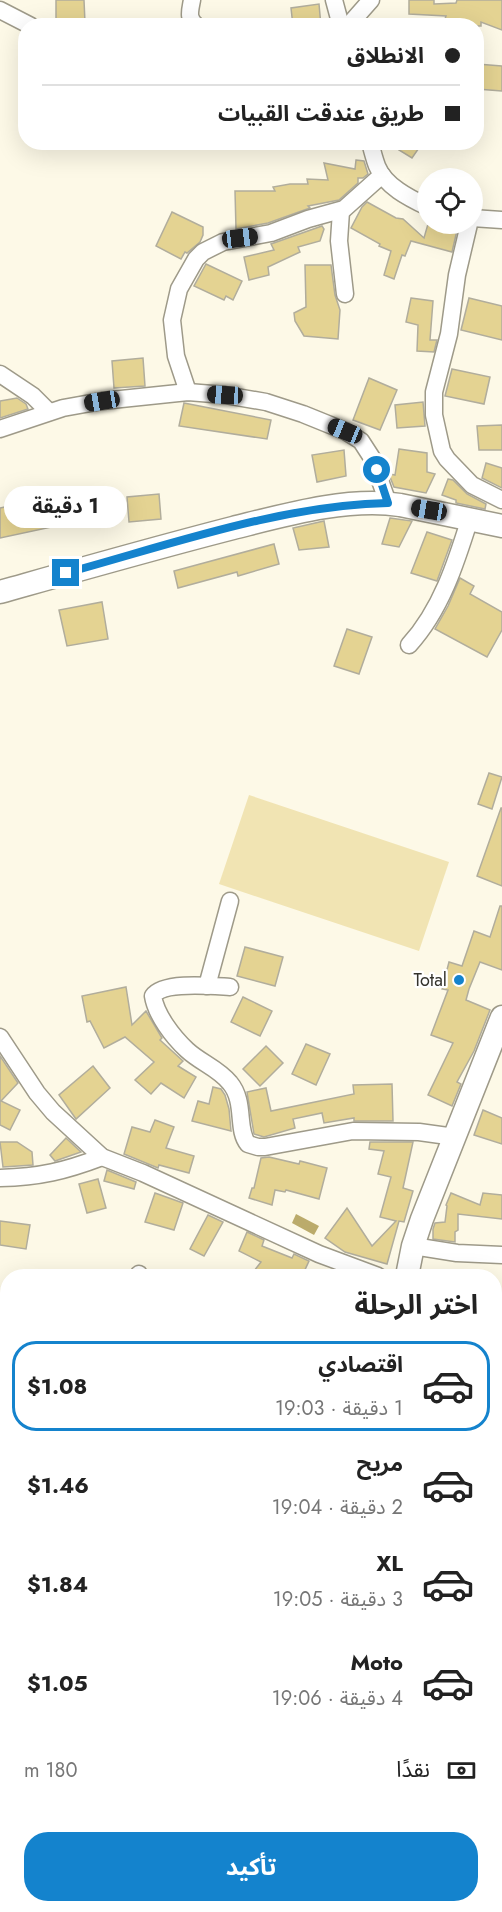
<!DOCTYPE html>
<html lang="ar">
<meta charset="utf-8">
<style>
body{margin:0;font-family:Jost,"Noto Sans Arabic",sans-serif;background:#f2f2f2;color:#222;direction:rtl;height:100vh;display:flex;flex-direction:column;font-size:22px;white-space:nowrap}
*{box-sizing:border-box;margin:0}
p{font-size:20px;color:#767676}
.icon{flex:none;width:33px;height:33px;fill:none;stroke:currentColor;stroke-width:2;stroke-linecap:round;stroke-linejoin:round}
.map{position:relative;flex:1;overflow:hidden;direction:ltr}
.details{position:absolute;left:0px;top:1269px;width:502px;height:644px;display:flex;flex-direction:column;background:#fff;border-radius:24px 24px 0 0;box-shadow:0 6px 24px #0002;direction:rtl}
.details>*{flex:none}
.guide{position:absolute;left:18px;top:18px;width:466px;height:132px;border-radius:24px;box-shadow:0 6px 24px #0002;direction:rtl;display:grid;align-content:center;height:132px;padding:0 24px;background:#fff}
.tools{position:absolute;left:417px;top:168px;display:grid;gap:12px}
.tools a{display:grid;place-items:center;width:66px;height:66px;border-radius:50%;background:#fff;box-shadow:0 6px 24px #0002;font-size:30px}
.end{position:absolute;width:27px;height:27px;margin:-14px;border:8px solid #1483cd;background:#fff;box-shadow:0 0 0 3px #fff}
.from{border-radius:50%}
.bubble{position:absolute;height:42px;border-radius:21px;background:#fff;box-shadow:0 6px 24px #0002;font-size:20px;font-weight:700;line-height:42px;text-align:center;direction:rtl}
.car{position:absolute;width:18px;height:36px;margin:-18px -9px;border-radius:8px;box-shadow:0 0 4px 2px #0007;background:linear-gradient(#222 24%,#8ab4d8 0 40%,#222 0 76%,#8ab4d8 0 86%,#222 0)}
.guide b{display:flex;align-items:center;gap:21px;height:57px;font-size:22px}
.guide b+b{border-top:2px solid #e0e0e0}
.guide i{width:15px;height:15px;background:#222}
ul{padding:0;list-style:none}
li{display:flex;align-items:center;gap:18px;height:90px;margin:0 12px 9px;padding:0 12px;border:3px solid transparent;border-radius:24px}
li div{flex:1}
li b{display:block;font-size:22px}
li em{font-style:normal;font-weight:700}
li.current{border-color:#1483cd}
li>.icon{width:54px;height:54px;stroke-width:1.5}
h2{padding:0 24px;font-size:27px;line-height:72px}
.pay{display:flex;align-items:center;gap:15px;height:66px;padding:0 24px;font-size:22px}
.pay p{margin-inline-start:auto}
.primary-button{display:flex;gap:12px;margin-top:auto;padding:12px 24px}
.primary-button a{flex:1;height:69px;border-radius:24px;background:#1483cd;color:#fff;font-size:24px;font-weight:700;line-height:69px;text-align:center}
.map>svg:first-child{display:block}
.green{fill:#f1e4b3}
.water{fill:#bbab6b}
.building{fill:#e4d392;stroke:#b1ad9c;stroke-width:1.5}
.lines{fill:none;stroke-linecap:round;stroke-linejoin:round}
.minor-casing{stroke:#9e9a89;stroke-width:19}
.secondary-casing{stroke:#9e9a89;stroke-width:25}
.minor{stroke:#fff;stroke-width:16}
.secondary{stroke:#fff;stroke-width:22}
.route{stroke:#1483cd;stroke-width:8}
.poi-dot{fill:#1483cd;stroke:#fff;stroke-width:2}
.labels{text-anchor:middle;stroke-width:4.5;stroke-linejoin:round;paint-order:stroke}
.poi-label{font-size:18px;fill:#34332c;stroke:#fff;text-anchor:end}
</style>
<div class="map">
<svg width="502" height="1912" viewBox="0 0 502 1912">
<rect width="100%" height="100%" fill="#fdf9e7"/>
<polygon class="green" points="249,795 449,862 419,951 219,884"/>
<polygon class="water" points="296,1214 319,1226 314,1235 292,1223"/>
<g class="building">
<polygon points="56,0 84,0 85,23 56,23"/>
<polygon points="409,0 434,0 434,4 456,3 457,0 502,0 502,30 481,22 481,26 464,26 445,19 446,16 409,14"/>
<polygon points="319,4 321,26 293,26 291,8"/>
<polygon points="477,64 502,66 502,91 477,89"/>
<polygon points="404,142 423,142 412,158 399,150"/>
<polygon points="356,160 364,161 368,174 363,178 358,178 358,183 339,200 308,206 310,208 268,223 236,229 235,191 275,191 273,187 290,184 308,184 307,179 328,180 324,163 355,169"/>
<polygon points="367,202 396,218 403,219 424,238 428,224 448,224 458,226 452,252 411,241 405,256 402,255 394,279 384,275 391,251 379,246 380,244 351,228 362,207"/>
<polygon points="172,212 203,227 203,235 200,242 187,253 185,252 181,259 156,246"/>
<polygon points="322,226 324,229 320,241 298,247 300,252 268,267 269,275 249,280 244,257 274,250 271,244"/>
<polygon points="206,264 242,281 233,300 226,296 224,300 194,286"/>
<polygon points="305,265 331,265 335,295 340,310 338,339 304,336 295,321 294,313 306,307"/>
<polygon points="411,298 433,301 430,340 437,340 434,352 417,351 418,325 406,322"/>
<polygon points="469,298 502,306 502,340 461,330"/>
<polygon points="143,358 145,386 114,388 112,361"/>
<polygon points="452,369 490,377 484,404 445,396"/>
<polygon points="369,378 397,390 380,430 353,420"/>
<polygon points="17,398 26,404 28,409 0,418 0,401"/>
<polygon points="423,402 425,426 397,428 395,405"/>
<polygon points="184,403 271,420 267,439 179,426"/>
<polygon points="502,425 502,450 479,450 477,426"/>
<polygon points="399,449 427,453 427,472 435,474 426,493 394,487 390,477 390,474 395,475"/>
<polygon points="344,450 346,476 317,482 312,455"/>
<polygon points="486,463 502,468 502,488 482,478"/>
<polygon points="448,479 453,480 467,494 486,504 485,509 456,503 456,500 442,495"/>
<polygon points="159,494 161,519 129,522 127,497"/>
<polygon points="55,496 61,525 0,538 0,508"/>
<polygon points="390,518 412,521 399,547 382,544"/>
<polygon points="324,521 329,547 299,550 293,528"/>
<polygon points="427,532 452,540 437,581 411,573"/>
<polygon points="274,544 279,564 238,576 237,572 178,588 174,571"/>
<polygon points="460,578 474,586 470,594 502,612 502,630 487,657 435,629 448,606"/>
<polygon points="102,602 108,639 67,646 59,610"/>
<polygon points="347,629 372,637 359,674 334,666"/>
<polygon points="489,773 502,777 492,809 478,804"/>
<polygon points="501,808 502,808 502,886 477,876"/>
<polygon points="500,906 502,906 502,970 480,962 469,989 466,1000 490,1010 474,1051 457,1082 461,1084 452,1106 428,1095 453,1043 431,1035 448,990 442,989 449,962 462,966 474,931 490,937"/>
<polygon points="245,947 283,957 275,986 237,976"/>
<polygon points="126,987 132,1025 146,1011 162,1038 160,1040 183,1061 178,1066 196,1077 184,1098 161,1083 151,1094 135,1080 154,1062 125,1037 104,1048 90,1021 87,1022 82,996"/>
<polygon points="243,997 272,1011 260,1036 231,1022"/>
<polygon points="306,1044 330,1054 316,1085 292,1074"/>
<polygon points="266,1046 283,1063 260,1086 243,1069"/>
<polygon points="0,1056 18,1083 1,1101 20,1110 10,1130 0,1125"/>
<polygon points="93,1066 110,1088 76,1119 59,1095"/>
<polygon points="392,1084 393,1121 354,1121 354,1118 324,1123 322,1113 293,1119 295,1128 264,1137 254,1134 247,1092 266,1088 271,1111 354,1094 353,1085"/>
<polygon points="213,1087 221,1089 225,1095 229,1109 231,1131 192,1121 198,1101 209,1104"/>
<polygon points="483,1110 502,1118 502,1144 474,1135"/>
<polygon points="155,1120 174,1127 166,1148 194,1156 189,1173 159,1165 158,1168 124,1154 132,1127 150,1132"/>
<polygon points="66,1138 81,1152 55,1161 50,1155"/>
<polygon points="0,1142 17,1142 32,1152 33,1165 3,1167"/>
<polygon points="370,1142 413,1142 403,1188 413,1191 404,1222 399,1221 387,1264 345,1252 325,1238 347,1208 372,1246 396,1221 380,1217 391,1177 378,1174 384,1151 369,1149"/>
<polygon points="269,1157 299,1164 300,1161 327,1168 319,1199 286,1190 285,1192 275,1190 272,1205 249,1198 252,1188 254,1188 261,1158"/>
<polygon points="107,1170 136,1182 134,1189 104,1181"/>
<polygon points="98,1179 106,1208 87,1213 79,1184"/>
<polygon points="155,1193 183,1203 174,1230 145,1222"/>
<polygon points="451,1193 480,1205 483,1193 502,1195 502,1219 458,1214 458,1230 455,1232 455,1242 433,1239 433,1229 435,1223 445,1222 447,1206 446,1205"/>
<polygon points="208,1215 223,1222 204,1256 190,1249"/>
<polygon points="0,1221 30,1225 26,1249 0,1245"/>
<polygon points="247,1232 264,1240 262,1246 292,1258 294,1254 309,1261 303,1274 300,1276 250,1276 261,1262 239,1251"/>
</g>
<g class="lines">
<g class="minor-casing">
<g id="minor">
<path d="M192,0c-2,11 -5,19 5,26"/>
<polyline points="334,0 341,26"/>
<polyline points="0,10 31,26"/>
<polyline points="348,26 371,0"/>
<path d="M370,142c2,8 4,16 7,24 8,20 32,32 51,41"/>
<polyline points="341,211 339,241 345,294"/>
<polyline points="472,218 502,220"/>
<polyline points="469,224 457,275 449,334 434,392 434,415 442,451 447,459 472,485 502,500"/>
<polyline points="0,374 33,396 49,412"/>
<polyline points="188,392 176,356 172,320 179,289 196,259 203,252 223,242 271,233 308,219 344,209 382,175"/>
<polyline points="0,429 63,408 102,401 188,392 225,395 266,402 303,414 345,431 361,441 372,458 388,503"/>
<path d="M409,645c32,-35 47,-82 61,-127"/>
<polyline points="207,986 230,901"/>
<path d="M230,987c-18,-1 -67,-6 -77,9 3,19 20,41 34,54 14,13 31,18 43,33 16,19 6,47 18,61l10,3h7l88,-16 66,1 36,5"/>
<polyline points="0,1037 37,1093 53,1112 102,1157 143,1173 319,1254 378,1276"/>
<path d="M0,1178c40,-1 65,-7 102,-21"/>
<polyline points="413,1246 457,1253 502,1255"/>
<polyline points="139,1274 140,1276"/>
<polyline points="0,1468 8,1462"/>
<polyline points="0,1526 8,1541"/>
<polyline points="495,1669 502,1670"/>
<polyline points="495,1823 502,1817"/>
<polyline points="307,1905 315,1912"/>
</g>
</g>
<g class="secondary-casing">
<g id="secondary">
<path d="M0,592c78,-22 155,-44 233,-64 52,-13 114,-31 167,-23l102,21"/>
<polyline points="407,1276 413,1246 422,1219 502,1017"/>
<polyline points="495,1872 502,1891"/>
</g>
</g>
<use href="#minor" class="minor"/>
<use href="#secondary" class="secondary"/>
</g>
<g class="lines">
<path class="route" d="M66,573c103,-28 215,-68 322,-70l-11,-33"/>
</g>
<circle class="poi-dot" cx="459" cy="980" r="6"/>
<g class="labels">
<g class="poi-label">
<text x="447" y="986">Total</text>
</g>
</g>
</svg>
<div class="tools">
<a><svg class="icon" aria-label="locate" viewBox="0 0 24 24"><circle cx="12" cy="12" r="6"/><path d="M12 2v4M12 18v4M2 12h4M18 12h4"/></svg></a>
</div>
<i class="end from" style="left:377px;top:470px"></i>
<i class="end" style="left:66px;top:573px"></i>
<div class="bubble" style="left:4px;top:486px;width:123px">1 دقيقة</div>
<i class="car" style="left:240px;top:238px;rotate:83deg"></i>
<i class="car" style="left:225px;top:395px;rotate:273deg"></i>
<i class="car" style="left:102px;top:401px;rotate:261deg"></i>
<i class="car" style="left:345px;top:431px;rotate:292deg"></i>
<i class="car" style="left:429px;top:510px;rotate:280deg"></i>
<div class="guide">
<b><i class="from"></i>الانطلاق</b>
<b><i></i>طريق عندقت القبيات</b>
</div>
<section class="details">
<h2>اختر الرحلة</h2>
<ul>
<li class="current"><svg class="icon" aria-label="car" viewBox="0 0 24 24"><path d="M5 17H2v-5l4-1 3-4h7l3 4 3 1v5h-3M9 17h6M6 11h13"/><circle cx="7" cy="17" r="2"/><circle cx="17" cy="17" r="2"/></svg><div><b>اقتصادي</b><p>1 دقيقة · 19:03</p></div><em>$1.08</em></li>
<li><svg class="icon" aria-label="car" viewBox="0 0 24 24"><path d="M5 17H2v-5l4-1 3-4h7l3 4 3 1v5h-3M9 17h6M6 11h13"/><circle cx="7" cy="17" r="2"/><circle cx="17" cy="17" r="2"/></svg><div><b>مريح</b><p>2 دقيقة · 19:04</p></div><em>$1.46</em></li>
<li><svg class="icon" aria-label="car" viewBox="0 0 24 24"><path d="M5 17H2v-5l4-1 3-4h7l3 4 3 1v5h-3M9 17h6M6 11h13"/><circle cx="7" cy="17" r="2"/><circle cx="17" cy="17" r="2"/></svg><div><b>XL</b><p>3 دقيقة · 19:05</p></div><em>$1.84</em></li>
<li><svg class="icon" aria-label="car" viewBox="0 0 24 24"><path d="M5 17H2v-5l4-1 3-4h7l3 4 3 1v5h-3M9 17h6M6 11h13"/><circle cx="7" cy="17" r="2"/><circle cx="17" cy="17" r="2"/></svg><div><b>Moto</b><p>4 دقيقة · 19:06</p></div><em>$1.05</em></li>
</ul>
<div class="pay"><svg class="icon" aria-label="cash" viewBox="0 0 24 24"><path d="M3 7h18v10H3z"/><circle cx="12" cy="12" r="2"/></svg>نقدًا<p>180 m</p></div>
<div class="primary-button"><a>تأكيد</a></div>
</section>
</div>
